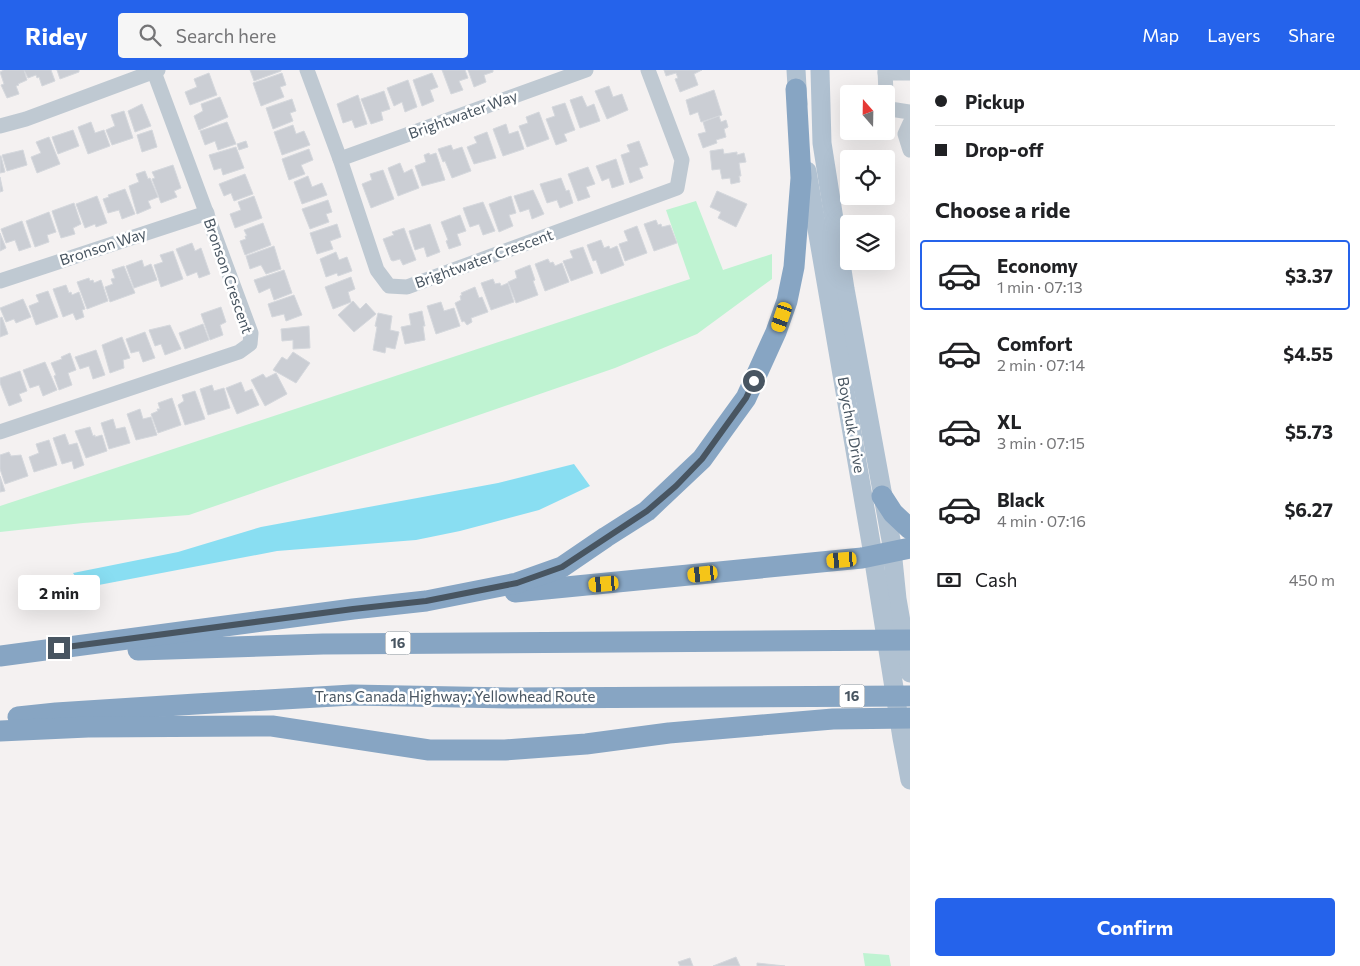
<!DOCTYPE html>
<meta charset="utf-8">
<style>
body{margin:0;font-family:Commissioner,sans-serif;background:#f6f6f6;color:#202124;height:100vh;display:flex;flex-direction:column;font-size:19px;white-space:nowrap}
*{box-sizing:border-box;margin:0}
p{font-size:16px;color:#757577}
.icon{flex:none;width:28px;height:28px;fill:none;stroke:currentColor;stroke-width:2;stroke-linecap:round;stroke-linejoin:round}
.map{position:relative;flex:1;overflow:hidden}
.panel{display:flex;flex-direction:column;background:#fff;width:450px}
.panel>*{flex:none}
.hud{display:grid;align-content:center;height:110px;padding:0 25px;background:#fff}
.needle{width:32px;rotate:340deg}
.controls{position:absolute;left:840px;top:15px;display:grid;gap:10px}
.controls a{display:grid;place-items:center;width:55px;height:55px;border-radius:5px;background:#fff;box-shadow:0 5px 20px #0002;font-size:25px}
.end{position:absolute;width:22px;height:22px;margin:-11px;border:6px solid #485561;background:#fff;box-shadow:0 0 0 2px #fff}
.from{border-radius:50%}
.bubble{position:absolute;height:35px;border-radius:5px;background:#fff;box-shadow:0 5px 20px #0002;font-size:16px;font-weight:700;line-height:35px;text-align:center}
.car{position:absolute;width:15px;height:30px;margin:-15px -8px;border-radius:6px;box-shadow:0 0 4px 1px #0007;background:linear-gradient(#f5c518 24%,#345 0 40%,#f5c518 0 76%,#345 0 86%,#f5c518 0)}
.hud b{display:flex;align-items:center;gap:18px;height:48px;font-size:19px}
.hud b+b{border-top:1px solid #e0e0e0}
.hud i{width:12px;height:12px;background:#202124}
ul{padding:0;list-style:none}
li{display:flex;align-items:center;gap:15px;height:70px;margin:0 10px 8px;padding:0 15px;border:2px solid transparent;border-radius:5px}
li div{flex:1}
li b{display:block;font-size:19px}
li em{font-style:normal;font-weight:700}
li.current{border-color:#2563eb}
li>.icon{width:45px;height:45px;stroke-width:1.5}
h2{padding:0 25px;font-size:22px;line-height:60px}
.pay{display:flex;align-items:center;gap:12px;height:55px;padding:0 25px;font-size:19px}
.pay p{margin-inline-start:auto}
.button{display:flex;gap:10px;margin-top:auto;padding:10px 25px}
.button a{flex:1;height:58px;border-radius:5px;background:#2563eb;color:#fff;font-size:20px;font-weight:700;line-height:58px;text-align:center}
header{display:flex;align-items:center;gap:30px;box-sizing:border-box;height:70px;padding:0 25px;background:#2563eb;color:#fff}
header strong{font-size:24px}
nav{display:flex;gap:28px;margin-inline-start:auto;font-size:18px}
.search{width:350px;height:45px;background:#f6f6f6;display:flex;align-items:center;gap:12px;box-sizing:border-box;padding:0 18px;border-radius:5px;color:#757577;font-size:19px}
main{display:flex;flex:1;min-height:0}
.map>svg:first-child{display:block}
.green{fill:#bff3d2}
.water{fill:#89def2}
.building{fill:#cbced4;stroke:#d5d8dd}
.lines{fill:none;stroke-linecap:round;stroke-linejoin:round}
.minor{stroke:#bfc9d2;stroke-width:15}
.major{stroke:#b0c1d1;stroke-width:19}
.highway{stroke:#87a5c3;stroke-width:21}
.route{stroke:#485561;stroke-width:6}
.labels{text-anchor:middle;stroke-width:5;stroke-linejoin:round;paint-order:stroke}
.shield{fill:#fff;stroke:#7f8890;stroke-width:1}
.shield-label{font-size:14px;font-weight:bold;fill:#485561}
.street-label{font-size:15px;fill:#485561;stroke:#fff}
</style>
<header>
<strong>Ridey</strong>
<div class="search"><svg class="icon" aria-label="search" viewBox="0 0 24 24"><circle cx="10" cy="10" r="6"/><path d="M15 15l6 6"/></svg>Search here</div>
<nav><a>Map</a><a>Layers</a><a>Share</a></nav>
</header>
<main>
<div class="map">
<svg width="910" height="896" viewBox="0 0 910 896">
<rect width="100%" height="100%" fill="#f4f1f1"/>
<g class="green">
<polygon points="696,131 723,200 772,184 772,209 697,264 615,298 189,445 83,453 0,462 0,436 690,209 666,140"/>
<polygon points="863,883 889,885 891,896 865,896"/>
</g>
<polygon class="water" points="574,394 590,416 539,440 460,461 416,470 277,481 83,518 73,503 178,482 261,457 498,413"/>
<g class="building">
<polygon points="4,0 24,0 27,10 18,14 19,15 16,16 19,24 7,28 1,15 4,14 0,2"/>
<polygon points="24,0 51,0 55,11 42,16 39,7 37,8 36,5 28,8"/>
<polygon points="57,0 79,0 79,2 60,9"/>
<polygon points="250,0 281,0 281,1 254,11"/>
<polygon points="442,0 465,0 468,8 459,11 463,20 451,24"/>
<polygon points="468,0 493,0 493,2 484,5 486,12 474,17"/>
<polygon points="664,0 702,0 694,4 698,15 680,22 675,9 678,8 676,3 666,6"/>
<polygon points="209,3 217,25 190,35 185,22 197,17 194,9"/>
<polygon points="282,3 286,15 280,17 284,27 261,36 253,13"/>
<polygon points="432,3 438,17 430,20 434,31 422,36 413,10"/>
<polygon points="408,10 417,37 405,42 402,32 394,36 387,18"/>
<polygon points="609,16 613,27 622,24 628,40 607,49 595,21"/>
<polygon points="714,20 722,45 701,52 698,42 690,45 686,30"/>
<polygon points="384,21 390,39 381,42 383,50 371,54 361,29"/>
<polygon points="358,25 367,54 355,58 352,50 343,53 337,34"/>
<polygon points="582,26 587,37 594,34 600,51 580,58 570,30"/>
<polygon points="220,27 228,47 199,60 194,46 203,41 201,34"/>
<polygon points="292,29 296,41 290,43 293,51 273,59 266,38"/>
<polygon points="565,33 575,60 564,64 567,71 556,75 546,49 555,46 552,37"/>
<polygon points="142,34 151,56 135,62 128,41"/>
<polygon points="124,41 133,68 112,75 106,60 115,56 111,45"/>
<polygon points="539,42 549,69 527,77 519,56 528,53 526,47"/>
<polygon points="719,46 721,52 726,50 728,57 724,59 726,67 716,70 717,73 703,78 698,64 706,62 703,52"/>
<polygon points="91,52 95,63 104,60 110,76 88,84 78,57"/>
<polygon points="227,52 236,74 218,80 215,71 205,75 200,61"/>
<polygon points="506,54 509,64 518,61 524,79 503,86 493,59"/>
<polygon points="293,55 296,64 304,61 310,75 282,85 274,62"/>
<polygon points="73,60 79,76 58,84 52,67"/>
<polygon points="152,60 157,77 142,82 137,65"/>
<polygon points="487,62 496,88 474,94 467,77 477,73 474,67"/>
<polygon points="49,67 60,94 37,103 31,87 41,83 36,72"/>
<polygon points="246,71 248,77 239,80 237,74"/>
<polygon points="639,71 648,95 639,98 643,108 630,113 621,85 630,82 627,75"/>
<polygon points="451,75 453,80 462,77 471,101 452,108 445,91 443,92 438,79"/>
<polygon points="236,77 244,98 223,105 221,98 214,100 209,85"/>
<polygon points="309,79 313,90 301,95 305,104 289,110 282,89"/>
<polygon points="723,79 724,84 737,82 737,85 744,83 746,92 739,93 741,106 739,106 740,112 731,114 730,108 722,109 720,99 712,100 710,81"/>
<polygon points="23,80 27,95 7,101 2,85"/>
<polygon points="429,83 430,85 436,83 445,110 422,116 415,96 426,92 424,85"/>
<polygon points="0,86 1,86 5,102 0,103"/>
<polygon points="616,89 624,114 612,118 609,108 602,111 596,96"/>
<polygon points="400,93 404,103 412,99 419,118 398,126 388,98"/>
<polygon points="173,95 181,118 174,121 177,127 161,133 152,109 155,108 152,102"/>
<polygon points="588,97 595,114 586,117 590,127 578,131 568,104"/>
<polygon points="383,100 394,129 371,138 362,114 372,110 370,104"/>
<polygon points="145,101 148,109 150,108 158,127 148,131 151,138 137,144 129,116 139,112 136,104"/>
<polygon points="245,104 253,124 234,131 231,123 224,126 219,114"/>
<polygon points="308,106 312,117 322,113 327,125 302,134 294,112"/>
<polygon points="0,107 3,121 0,122"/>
<polygon points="561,108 566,121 569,120 573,133 560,138 557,130 547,133 540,114"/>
<polygon points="125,119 135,144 122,149 119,140 108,143 103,129 109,127 108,125"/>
<polygon points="533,120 544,144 532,149 529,139 520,142 514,126"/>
<polygon points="717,121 747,134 736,157 718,148 721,142 710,137"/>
<polygon points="97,126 107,153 96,157 95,154 85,158 76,134"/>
<polygon points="254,126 262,148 235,158 230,144 241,140 238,132"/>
<polygon points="511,126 516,143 509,145 513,156 499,162 489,134"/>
<polygon points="328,130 332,142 326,144 329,152 310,159 302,139"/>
<polygon points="483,132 495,161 483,165 479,154 470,157 463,138"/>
<polygon points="74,133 81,154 73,158 75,164 61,168 52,141"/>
<polygon points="49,142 56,162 47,165 49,172 35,177 26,151"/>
<polygon points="460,145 466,161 457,164 461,175 449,179 446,171 448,170 441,152"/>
<polygon points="656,150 658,155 661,154 662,157 670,155 677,173 654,181 644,154"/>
<polygon points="22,151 31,177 19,181 15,170 6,173 1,159"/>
<polygon points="263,153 271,175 245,185 240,171 246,169 245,166 247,166 244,160"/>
<polygon points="337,154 341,167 330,171 333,179 317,184 310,163"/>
<polygon points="430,154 440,182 427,187 424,177 415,180 409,161"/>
<polygon points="637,156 647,183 625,191 619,174 628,171 624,161"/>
<polygon points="404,158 416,190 403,195 400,189 393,191 391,190 383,169 394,165 392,162"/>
<polygon points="0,163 6,178 0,181"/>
<polygon points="601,170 604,178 609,176 610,179 617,176 624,195 601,204 596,190 593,191 587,175"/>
<polygon points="192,173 195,181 201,178 210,204 199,208 197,202 187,206 176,179"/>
<polygon points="274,176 281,199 266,204 261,195 250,199 246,186"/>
<polygon points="583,177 593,203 571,211 563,191 573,188 570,181"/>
<polygon points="173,181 183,209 161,217 154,195 163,192 160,185"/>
<polygon points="336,182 339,190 347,187 352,201 338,206 337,203 326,207 320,189"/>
<polygon points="548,189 550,193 553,192 555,196 562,193 569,212 545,221 535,194"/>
<polygon points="142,190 144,197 151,194 157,210 134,218 126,196"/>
<polygon points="530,195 535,210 533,211 538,225 516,233 508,212 517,208 515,201"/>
<polygon points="124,196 135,223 110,232 105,217 113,214 111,209 115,208 112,200"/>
<polygon points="284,200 292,223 274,230 270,218 259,223 254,210"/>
<polygon points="351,207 355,219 348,222 351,232 333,239 325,217"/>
<polygon points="89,208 90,211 93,210 94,213 101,210 108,231 87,239 77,212"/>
<polygon points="493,209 495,214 500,213 501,216 508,213 514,232 491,240 481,213"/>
<polygon points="66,215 69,223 71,222 72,225 79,222 85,239 82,240 84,247 76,250 73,243 63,247 53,219"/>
<polygon points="475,217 479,228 482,227 488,242 471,248 472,252 467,255 464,251 462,252 455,233 461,230 460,226 462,225 461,223"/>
<polygon points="48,221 58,247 36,255 29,236 39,232 36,225"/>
<polygon points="294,225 302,245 286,251 284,244 272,247 268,234"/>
<polygon points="23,229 31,247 16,253 14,249 6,252 0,238"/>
<polygon points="353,231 360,239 366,233 376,244 354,262 338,245"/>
<polygon points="441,232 444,241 454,238 460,256 436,264 427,236"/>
<polygon points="221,237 226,252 220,255 223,265 210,270 201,244"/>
<polygon points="422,241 425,256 423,256 425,270 405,274 401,257 411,255 409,244"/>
<polygon points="378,243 392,246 390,260 399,262 395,279 386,277 385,283 373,280 377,257 375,256"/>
<polygon points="2,247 8,264 0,267 0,248"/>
<polygon points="203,254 209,270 185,279 179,263"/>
<polygon points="170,255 181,279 165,285 161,274 155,276 149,260"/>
<polygon points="309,256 310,278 293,279 293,270 282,271 281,259"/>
<polygon points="145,262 155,288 143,292 139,281 131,283 126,269"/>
<polygon points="122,267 130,288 123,290 124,298 110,303 102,275"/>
<polygon points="96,280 105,305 93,309 89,296 80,299 75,287"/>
<polygon points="293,282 310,293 296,313 273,300 282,287 287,290"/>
<polygon points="70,283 76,300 68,303 72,315 59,320 54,306 56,305 51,293 62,289 61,287"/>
<polygon points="45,292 57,320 43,326 39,315 30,318 23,300"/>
<polygon points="20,301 27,321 19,324 22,331 9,336 0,313 0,308"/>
<polygon points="276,303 287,324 265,336 251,310 263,304 266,308"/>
<polygon points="241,312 245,322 252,319 259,335 237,344 226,318"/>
<polygon points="212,315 214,321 224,318 230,338 208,345 200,319"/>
<polygon points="195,321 205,349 185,355 178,335 184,331 182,325"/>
<polygon points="172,328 181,355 158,363 151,344 158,341 157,339 160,339 158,333"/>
<polygon points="140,339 143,349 151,347 157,365 136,370 127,344"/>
<polygon points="113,349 116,359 125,357 130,373 109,379 101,353"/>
<polygon points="90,357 93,366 95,365 95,367 102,365 107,381 86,388 75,361"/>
<polygon points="65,364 69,375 77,373 84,395 74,399 72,391 62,394 53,368"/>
<polygon points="49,370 57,395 34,402 29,387 39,383 36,374"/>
<polygon points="9,382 11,386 21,385 28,406 5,414 0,399 0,385"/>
<polygon points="0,406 5,421 0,422"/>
<polygon points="736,887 740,896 713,896"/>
<polygon points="690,888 693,896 680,896 678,892"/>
<polygon points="757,893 785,896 757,896"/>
</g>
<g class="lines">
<g class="minor">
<polyline points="307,0 340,89 377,200 389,216 407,217 677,118 682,90 648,0"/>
<polyline points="885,0 886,24"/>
<polyline points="885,3 910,3"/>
<polyline points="886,32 890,39 910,42"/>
<polyline points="910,53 905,64 910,80"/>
<polyline points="0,56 26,49 158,0"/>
<polyline points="340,89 586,0"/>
<polyline points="0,211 207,143"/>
<polyline points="0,362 239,282 250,274 251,263 154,2"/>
</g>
<g class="major">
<polyline points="796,0 798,34"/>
<polyline points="820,0 822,73 845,219 891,470 897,529 910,603"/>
<polyline points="807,101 871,473 902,668 910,710"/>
</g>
<g class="highway">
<polyline points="882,426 893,443 910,459"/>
<polyline points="515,522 862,488 910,478"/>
<polyline points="138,580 323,574 910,570"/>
<polyline points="0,586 353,539 426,531 517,513 562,497 606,467 647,441 702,389 725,357 746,328 776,262 787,231 794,197 801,108 796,19"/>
<polyline points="18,647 56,643 196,634 352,625 510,628 910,626"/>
<polyline points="0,661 88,657 272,656 429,680 505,680 586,674 669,663 833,649 910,648"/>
</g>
</g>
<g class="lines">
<polyline class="route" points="59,578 353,539 426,531 517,513 562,497 647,441 676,416 702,389 746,328 754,311"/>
</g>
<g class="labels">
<g class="shield">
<rect x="385.5" y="561.5" width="25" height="23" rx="4"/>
<rect x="839.5" y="614.5" width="25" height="23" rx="4"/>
</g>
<g class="shield-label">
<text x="398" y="578">16</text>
<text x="852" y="631">16</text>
</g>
<g class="street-label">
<text transform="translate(463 45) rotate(-20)" y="5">Brightwater Way</text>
<text transform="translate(103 177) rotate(-18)" y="5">Bronson Way</text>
<text transform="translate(484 189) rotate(-20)" y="5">Brightwater Crescent</text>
<text transform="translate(228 206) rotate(71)" y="5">Bronson Crescent</text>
<text transform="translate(851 355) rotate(80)" y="5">Boychuk Drive</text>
<text x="455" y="632">Trans Canada Highway: Yellowhead Route</text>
</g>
</g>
</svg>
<div class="controls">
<a><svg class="needle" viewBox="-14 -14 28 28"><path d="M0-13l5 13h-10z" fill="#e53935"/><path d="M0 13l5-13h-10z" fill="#757577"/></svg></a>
<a><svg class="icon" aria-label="locate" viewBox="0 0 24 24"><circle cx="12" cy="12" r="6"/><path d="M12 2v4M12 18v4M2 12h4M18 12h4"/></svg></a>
<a><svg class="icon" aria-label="layers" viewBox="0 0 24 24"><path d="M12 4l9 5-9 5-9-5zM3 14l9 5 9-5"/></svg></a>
</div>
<i class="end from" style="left:754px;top:311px"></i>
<i class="end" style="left:59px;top:578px"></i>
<div class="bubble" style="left:18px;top:505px;width:82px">2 min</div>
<i class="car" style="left:782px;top:247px;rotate:199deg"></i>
<i class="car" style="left:842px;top:490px;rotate:265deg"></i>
<i class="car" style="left:703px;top:504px;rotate:264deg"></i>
<i class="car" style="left:604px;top:514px;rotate:265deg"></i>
</div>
<section class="panel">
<div class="hud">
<b><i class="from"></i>Pickup</b>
<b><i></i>Drop-off</b>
</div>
<h2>Choose a ride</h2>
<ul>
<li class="current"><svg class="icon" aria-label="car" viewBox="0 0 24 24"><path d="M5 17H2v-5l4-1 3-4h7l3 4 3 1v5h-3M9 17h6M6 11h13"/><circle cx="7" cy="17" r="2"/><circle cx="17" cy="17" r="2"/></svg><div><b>Economy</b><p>1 min · 07:13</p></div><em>$3.37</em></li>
<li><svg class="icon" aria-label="car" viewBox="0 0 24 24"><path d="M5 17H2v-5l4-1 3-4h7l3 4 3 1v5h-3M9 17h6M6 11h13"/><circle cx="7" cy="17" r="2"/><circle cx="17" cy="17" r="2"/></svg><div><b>Comfort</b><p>2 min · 07:14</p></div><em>$4.55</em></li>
<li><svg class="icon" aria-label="car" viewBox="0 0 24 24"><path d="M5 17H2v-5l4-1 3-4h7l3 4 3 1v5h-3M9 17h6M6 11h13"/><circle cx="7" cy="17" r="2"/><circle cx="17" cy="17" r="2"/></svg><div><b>XL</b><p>3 min · 07:15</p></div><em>$5.73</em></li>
<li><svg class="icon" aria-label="car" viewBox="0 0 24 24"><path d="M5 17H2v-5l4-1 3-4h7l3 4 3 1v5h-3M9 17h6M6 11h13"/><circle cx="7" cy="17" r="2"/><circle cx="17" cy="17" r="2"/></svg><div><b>Black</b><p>4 min · 07:16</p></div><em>$6.27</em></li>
</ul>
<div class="pay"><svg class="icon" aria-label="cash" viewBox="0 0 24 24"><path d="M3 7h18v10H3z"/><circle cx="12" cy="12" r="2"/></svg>Cash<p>450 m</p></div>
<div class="button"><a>Confirm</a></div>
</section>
</main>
